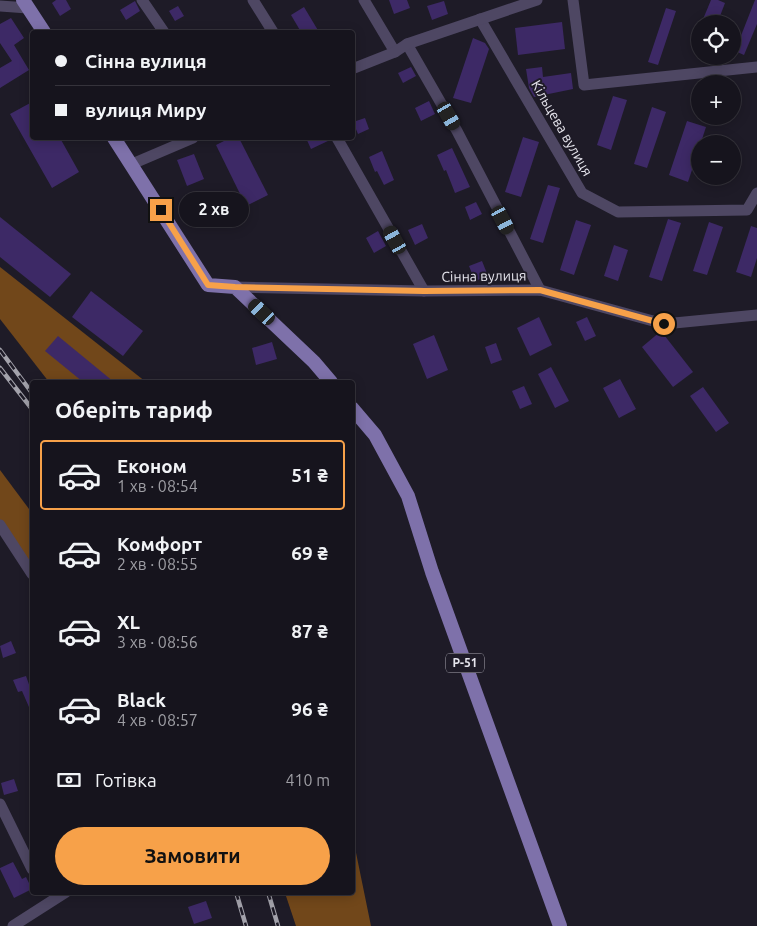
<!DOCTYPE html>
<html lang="uk">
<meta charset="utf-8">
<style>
body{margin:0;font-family:Ubuntu,sans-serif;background:#23212a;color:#f1f3f6;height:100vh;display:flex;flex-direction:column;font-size:19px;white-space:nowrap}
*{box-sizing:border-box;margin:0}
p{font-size:16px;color:#9e9ea4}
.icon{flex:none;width:28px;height:28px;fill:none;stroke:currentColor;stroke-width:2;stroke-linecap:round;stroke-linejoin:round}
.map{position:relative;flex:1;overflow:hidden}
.side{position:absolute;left:30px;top:380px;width:325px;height:515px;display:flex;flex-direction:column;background:#16141d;border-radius:5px;box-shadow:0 2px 12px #0003,0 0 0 1px #35333b}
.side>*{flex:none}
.top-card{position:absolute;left:30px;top:30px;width:325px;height:110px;border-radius:5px;box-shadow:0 2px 12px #0003,0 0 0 1px #35333b;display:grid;align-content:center;height:110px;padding:0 25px;background:#16141d}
.controls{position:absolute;left:691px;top:15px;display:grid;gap:10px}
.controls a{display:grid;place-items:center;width:50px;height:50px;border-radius:50%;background:#16141d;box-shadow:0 2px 12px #0003,0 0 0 1px #35333b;font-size:25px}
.end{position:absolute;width:22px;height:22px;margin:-11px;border:6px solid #f7a149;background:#111;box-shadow:0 0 0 2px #111}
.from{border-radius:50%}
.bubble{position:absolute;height:35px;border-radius:18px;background:#16141d;box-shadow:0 2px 12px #0003,0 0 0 1px #35333b;font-size:16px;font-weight:700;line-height:35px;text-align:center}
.car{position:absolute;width:15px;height:30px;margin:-15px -8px;border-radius:6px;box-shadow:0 0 4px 1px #0007;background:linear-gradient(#222 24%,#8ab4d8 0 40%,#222 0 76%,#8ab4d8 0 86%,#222 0)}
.top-card b{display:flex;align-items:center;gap:18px;height:48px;font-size:19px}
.top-card b+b{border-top:1px solid #35333b}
.top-card i{width:12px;height:12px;background:#f1f3f6}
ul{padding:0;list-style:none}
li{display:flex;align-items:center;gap:15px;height:70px;margin:0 10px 8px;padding:0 15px;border:2px solid transparent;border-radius:5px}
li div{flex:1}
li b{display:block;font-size:19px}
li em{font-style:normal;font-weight:700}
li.current{border-color:#f7a149}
li>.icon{width:45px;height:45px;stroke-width:1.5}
h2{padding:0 25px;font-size:22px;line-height:60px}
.pay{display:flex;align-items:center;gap:12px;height:55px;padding:0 25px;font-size:19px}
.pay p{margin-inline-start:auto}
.action{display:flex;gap:10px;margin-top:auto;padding:10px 25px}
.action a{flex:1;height:58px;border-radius:30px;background:#f7a149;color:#111;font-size:20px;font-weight:700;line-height:58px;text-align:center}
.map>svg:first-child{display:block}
.forest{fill:#71471a}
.building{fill:#3d2966}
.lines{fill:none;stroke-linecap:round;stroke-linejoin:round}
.minor{stroke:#4e4763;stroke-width:11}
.major{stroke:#7e71aa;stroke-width:14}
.rail-casing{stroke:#a3a2ab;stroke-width:4.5}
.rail{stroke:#1e1b27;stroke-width:2.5;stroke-dasharray:8;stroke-linecap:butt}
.route{stroke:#f7a149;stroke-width:6}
.labels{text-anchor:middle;stroke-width:4;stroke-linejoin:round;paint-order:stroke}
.shield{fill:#1e1b27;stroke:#aaa8b2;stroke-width:1}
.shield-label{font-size:12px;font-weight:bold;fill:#e6e5ed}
.street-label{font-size:14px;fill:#e6e5ed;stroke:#1e1b27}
</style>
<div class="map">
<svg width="757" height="926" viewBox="0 0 757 926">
<rect width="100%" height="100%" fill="#1e1b27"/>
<g class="forest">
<polygon points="0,267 146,382 49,382 0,319"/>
<polygon points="0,470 32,513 32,574 0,525"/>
<polygon points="353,838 371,926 296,926 285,893 352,892"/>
</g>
<g class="building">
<polygon points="56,0 66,0 71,9 60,16 52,3"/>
<polygon points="389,0 407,0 410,8 394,14"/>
<polygon points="711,0 718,0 725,3 717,24 701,24"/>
<polygon points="755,0 757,0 757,24 744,55 735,51"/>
<polygon points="135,1 140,11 126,20 120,10"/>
<polygon points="444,1 448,14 432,20 427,6"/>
<polygon points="178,6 184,16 175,21 169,11"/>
<polygon points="304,7 319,32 301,32 291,15"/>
<polygon points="666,8 676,11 658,65 648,62"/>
<polygon points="11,18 24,38 14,45 29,70 0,88 0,68 12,61 0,43 0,24"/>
<polygon points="562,22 565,49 518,55 515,28"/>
<polygon points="473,38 485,43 489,49 471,103 453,98"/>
<polygon points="411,67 416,76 403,83 398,73"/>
<polygon points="542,67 543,77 571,73 573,89 534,97 529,88 526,69"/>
<polygon points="613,96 627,100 611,150 597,145"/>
<polygon points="429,101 435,114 421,121 415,108"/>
<polygon points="32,102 32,138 60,138 79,172 52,188 10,114"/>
<polygon points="652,107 666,112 647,168 634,164"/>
<polygon points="365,118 369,129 358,134 353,122"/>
<polygon points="687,121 706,127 688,182 669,175"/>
<polygon points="523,137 539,142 521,197 505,192"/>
<polygon points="230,138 239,138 268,195 246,206 216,145"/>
<polygon points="306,138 330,138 330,140 311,149"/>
<polygon points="452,148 470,187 455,193 446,170 444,171 437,155"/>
<polygon points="382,151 394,180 384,185 377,171 375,172 369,157"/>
<polygon points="194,154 204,179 187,186 177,160"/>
<polygon points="548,185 560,188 543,243 530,239"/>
<polygon points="211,196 220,213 200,224 190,206"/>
<polygon points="476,202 482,214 470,220 465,207"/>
<polygon points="0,217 71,274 50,297 0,257"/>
<polygon points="668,219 681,223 662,281 649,277"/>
<polygon points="576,220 591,225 574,275 560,270"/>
<polygon points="709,222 723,227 707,275 693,271"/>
<polygon points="422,224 428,238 415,245 408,230"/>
<polygon points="751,226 757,228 757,258 751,277 736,272"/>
<polygon points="378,231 386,246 374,253 366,238"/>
<polygon points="614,245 628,250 618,281 604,276"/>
<polygon points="482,261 488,276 475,281 469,266"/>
<polygon points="91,291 143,331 123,356 72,317"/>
<polygon points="539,317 552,345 530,356 517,328"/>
<polygon points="587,317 596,336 585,341 576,322"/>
<polygon points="661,331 693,372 673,387 642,347"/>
<polygon points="434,335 448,370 427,379 413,344"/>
<polygon points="58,336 114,382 83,382 45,351"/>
<polygon points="272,342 277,359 256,365 252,348"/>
<polygon points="496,343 502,360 491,364 485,347"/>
<polygon points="551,367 569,401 555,408 538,374"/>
<polygon points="620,379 636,409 619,418 603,388"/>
<polygon points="524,386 532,404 520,409 512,391"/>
<polygon points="703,387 729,423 716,432 690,396"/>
<polygon points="11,641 16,653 3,658 0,646"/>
<polygon points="26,676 32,693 32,714 22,691 18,692 13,680"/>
<polygon points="14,779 18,791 4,795 1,783"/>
<polygon points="13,862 22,879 26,877 32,889 14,898 0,869 0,868"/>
<polygon points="206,901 212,918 194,924 188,907"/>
</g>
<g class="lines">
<g class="minor">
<polyline points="142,0 164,32"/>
<polyline points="253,0 273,32"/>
<polyline points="364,0 395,52"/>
<polyline points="573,0 584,85 757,67"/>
<polyline points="0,6 28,8"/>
<polyline points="480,19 582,193 618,212 747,210 757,193"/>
<polyline points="407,44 457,131 540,290"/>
<polyline points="352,69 395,52 407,44 537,0"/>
<polyline points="337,138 424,291"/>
<polyline points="132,164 193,138"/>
<polyline points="235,287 424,291 540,290 664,324 757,315"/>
<polyline points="0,525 32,574"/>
<polyline points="0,804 32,869"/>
<polyline points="13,926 66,892"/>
</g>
<g class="major">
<polyline points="23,0 44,32"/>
<polyline points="114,138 208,285 235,287 314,362 331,382"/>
<polyline points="352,408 375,435 408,496 432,572 560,926"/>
</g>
<g class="rail-casing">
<g id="rail">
<polyline points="0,350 32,393"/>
<polyline points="0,368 32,409"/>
<polyline points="236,892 246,926"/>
<polyline points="268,892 278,926"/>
</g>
</g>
<use href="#rail" class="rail"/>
</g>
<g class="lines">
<polyline class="route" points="161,210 208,285 235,287 424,291 540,290 664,324"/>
</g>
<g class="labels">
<rect class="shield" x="446" y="653.5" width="38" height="19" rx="4"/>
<g class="shield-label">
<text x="465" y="667">Р-51</text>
</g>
<g class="street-label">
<text transform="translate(562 128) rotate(60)" y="5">Кільцева вулиця</text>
<text transform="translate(484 276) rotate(-1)" y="5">Сінна вулиця</text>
</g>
</g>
</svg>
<div class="controls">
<a><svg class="icon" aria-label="locate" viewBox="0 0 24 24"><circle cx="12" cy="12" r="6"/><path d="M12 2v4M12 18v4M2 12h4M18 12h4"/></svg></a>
<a>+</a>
<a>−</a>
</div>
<i class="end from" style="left:664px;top:324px"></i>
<i class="end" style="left:161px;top:210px"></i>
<div class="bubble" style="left:179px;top:192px;width:70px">2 хв</div>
<i class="car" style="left:449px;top:116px;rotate:150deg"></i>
<i class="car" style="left:503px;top:220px;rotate:152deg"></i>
<i class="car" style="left:395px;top:240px;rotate:331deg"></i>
<i class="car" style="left:262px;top:312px;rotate:313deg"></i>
<div class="top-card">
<b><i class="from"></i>Сінна вулиця</b>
<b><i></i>вулиця Миру</b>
</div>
<section class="side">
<h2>Оберіть тариф</h2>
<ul>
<li class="current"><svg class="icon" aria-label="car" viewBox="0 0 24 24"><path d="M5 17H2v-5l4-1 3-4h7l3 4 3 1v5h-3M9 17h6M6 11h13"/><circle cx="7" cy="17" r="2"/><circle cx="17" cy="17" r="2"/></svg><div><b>Економ</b><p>1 хв · 08:54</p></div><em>51 ₴</em></li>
<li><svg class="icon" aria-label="car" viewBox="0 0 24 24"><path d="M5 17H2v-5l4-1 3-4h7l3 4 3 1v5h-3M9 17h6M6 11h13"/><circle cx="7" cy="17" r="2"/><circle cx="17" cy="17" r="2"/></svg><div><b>Комфорт</b><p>2 хв · 08:55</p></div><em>69 ₴</em></li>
<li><svg class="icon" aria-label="car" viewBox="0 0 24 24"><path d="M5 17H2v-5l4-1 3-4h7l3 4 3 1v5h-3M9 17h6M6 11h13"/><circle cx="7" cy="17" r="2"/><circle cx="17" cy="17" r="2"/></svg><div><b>XL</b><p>3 хв · 08:56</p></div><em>87 ₴</em></li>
<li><svg class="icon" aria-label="car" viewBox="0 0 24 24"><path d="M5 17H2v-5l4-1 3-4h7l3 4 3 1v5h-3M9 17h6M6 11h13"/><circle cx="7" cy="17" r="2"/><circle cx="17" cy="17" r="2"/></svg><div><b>Black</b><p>4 хв · 08:57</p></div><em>96 ₴</em></li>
</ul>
<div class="pay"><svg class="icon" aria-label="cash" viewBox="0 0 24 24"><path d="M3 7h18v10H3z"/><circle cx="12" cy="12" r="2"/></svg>Готівка<p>410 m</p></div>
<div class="action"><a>Замовити</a></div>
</section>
</div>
